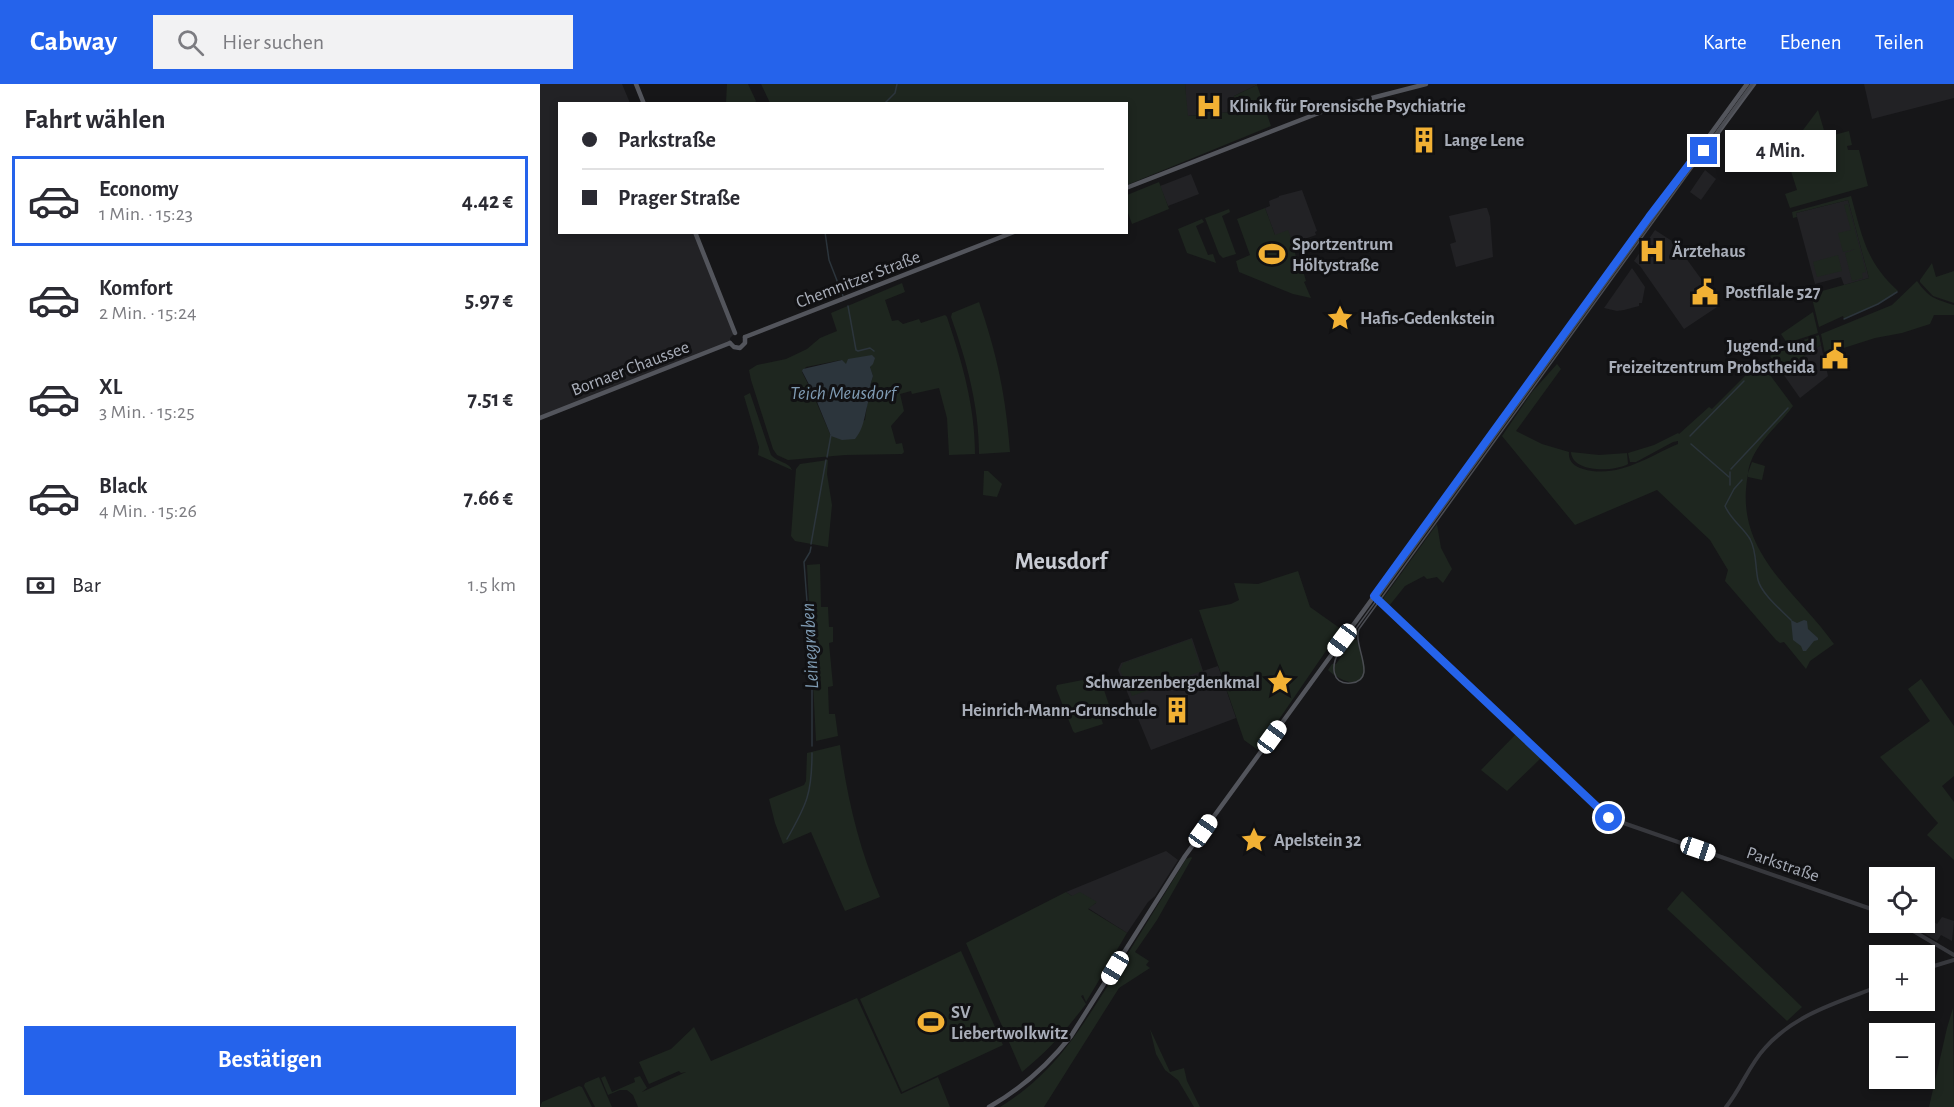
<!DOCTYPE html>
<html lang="de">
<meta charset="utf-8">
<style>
body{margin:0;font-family:"Alegreya Sans",sans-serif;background:#f2f2f3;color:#2b2b33;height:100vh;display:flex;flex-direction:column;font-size:22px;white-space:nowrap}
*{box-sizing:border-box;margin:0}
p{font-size:20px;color:#7c7c81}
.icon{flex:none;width:33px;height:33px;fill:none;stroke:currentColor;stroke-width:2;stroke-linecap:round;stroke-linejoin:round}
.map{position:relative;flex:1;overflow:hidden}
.panel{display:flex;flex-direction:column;background:#fff;width:540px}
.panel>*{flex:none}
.banner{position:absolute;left:18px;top:18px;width:570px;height:132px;border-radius:0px;box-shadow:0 3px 9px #0003;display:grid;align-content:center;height:132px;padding:0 24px;background:#fff}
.fabs{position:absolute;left:1329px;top:783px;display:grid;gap:12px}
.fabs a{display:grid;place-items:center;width:66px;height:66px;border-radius:0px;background:#fff;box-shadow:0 3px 9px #0003;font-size:30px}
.end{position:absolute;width:27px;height:27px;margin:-14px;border:8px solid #2563eb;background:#fff;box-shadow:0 0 0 3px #fff}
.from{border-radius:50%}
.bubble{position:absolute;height:42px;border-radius:0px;background:#fff;box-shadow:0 3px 9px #0003;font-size:20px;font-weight:700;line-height:42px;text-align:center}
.car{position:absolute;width:18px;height:36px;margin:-18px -9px;border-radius:8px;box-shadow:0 0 4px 2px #0007;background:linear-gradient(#fff 24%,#345 0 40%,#fff 0 76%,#345 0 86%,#fff 0)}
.banner b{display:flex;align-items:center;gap:21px;height:57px;font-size:22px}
.banner b+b{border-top:2px solid #e1e1e2}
.banner i{width:15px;height:15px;background:#2b2b33}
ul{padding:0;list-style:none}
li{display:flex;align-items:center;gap:18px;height:90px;margin:0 12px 9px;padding:0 12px;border:3px solid transparent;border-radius:0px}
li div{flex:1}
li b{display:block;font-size:22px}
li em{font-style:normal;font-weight:700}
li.active{border-color:#2563eb}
li>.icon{width:54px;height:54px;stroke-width:1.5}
h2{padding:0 24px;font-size:27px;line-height:72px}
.pay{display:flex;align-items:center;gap:15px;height:66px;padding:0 24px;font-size:22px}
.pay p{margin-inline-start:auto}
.action{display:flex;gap:12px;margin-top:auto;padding:12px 24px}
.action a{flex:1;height:69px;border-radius:0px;background:#2563eb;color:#fff;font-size:24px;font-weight:700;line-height:69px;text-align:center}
header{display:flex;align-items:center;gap:36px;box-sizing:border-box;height:84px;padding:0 30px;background:#2563eb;color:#fff}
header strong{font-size:28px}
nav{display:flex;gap:33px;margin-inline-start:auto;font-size:21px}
.search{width:420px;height:54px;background:#f2f2f3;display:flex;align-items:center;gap:15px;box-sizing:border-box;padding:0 21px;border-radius:0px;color:#7c7c81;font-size:22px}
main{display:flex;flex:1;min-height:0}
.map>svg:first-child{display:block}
.built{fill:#222225}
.green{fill:#1e261f;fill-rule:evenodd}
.water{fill:#2c353c}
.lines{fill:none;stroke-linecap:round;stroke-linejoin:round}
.stream{stroke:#2c353c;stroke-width:1.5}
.minor{stroke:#37383d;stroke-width:4}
.major{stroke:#53555c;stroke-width:4.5}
.tram{stroke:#4a4c52;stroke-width:1.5}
.route{stroke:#2563eb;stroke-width:8}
.labels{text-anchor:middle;stroke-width:6;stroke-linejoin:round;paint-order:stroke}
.poi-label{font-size:18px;font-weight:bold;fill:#a8adb8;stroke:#111113;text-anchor:start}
.street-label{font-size:18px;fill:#a8adb8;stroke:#111113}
.water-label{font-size:20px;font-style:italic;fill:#7f9bb3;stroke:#111113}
.district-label{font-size:24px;font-weight:bold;fill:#c9ccd4;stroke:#111113}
</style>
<header>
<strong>Cabway</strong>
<div class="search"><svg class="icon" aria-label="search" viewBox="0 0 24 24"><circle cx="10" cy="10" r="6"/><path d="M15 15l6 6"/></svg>Hier suchen</div>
<nav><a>Karte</a><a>Ebenen</a><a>Teilen</a></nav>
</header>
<main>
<section class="panel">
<h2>Fahrt wählen</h2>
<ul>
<li class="active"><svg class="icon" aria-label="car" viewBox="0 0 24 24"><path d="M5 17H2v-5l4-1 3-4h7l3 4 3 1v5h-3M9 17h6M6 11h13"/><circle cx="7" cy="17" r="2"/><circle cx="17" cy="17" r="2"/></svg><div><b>Economy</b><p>1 Min. · 15:23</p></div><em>4.42 €</em></li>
<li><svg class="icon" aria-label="car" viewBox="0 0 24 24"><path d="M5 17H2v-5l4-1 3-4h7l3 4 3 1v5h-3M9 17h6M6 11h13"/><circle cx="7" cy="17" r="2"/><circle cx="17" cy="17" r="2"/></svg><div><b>Komfort</b><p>2 Min. · 15:24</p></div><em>5.97 €</em></li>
<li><svg class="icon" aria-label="car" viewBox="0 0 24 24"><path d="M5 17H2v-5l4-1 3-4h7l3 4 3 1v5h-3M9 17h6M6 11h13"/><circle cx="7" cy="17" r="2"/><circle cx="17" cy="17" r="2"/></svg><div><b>XL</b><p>3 Min. · 15:25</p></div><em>7.51 €</em></li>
<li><svg class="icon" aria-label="car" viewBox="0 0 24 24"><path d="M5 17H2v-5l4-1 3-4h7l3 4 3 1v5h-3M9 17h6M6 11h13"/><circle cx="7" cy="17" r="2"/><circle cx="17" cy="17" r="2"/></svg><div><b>Black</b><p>4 Min. · 15:26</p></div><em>7.66 €</em></li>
</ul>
<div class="pay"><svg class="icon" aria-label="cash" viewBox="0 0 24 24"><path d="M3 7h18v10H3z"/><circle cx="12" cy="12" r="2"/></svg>Bar<p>1.5 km</p></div>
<div class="action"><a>Bestätigen</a></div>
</section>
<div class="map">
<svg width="1414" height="1023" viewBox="0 0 1414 1023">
<rect width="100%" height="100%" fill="#161618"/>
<g class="built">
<polygon points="0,0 82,0 90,19 20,20 20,148 155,149 195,249 190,254 190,259 0,334"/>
<polygon points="645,0 717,0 717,1 694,12 691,28 647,32"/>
<polygon points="1324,0 1414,0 1414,14 1332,35"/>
<polygon points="1165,86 1176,95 1161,116 1150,108"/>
<polygon points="651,90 659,110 628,122 620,102"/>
<polygon points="762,106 777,147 775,148 776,151 753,159 735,151 725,124 730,122 729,117 739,113 739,112"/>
<polygon points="1308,116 1329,194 1304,201 1301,193 1275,200 1256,129"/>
<polygon points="944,124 947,124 950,133 953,173 916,183 910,160 916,158 909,132"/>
<polygon points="1115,146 1135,159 1180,221 1144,245 1100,182 1094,177"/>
<polygon points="1092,184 1105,203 1102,219 1099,219 1099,222 1084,226 1077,227 1064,224"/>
<polygon points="1281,261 1288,292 1260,314 1241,287"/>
<polygon points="652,554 663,587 678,582 696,634 611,666 578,586 581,579"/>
<polygon points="626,767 638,776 615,812 608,818 587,849 548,824 556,819 532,812 526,808"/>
<polygon points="1385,832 1397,840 1402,833 1414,837 1412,857 1401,851 1397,857 1373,843 1376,839 1384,838"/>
</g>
<g class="green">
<polygon points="187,0 208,0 216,17 215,19 186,19"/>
<polygon points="221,0 645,0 648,32 691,28 694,12 717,1 731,42 587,101 586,20 230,19"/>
<polygon points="1278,26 1286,53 1309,47 1312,61 1307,62 1308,66 1319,66 1328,102 1250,124 1245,110 1257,106 1250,84 1244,75 1247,72 1245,70"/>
<polygon points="619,98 629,125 592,140 587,126 587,111"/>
<path d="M1311,112c11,40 15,66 47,95l-20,13 -34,15 -1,-3 -24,11 -8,-33 58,-16 -21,-78 -52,13 1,4 -4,1 -1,-6z"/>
<polygon points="1308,120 1326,188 1322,189 1323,194 1312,197 1305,169 1316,165 1303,168 1298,149 1311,146 1304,121"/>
<polygon points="725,124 735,151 748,146 753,159 754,159 757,168 755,169 756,173 759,173 766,197 764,198 771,214 753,210 699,188 696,177 710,171 697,135"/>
<polygon points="689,125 690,128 682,132 696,170 683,174 679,170 665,134"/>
<polygon points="662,135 664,138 656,142 668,171 673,170 676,179 647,169 638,145"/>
<polygon points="1298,171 1302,187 1277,193 1273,178"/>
<polygon points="1392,179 1396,193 1414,187 1414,219 1393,212 1380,198 1380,196"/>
<path d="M1377,197c12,17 18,18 37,24v10h-20l-4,9 -28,9 -27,5 -50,16 -4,-20 71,-29z"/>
<path d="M362,199l3,9 -20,8 7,21 6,-1 5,4 16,-5 2,4 24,-8 2,2c15,45 28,89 28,137l-26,1 -2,-37 -8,-30 -27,6 -1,-3 -11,3 4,17 -13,15 5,18 6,-1 2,9 -2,2 -57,1 -57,5 -11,-5 -4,-6 -22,-69 -2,-10 8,-5 29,-6 21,-10 13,-11 17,-7 -6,-18zM301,276l4,4 26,1 -1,3 3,8 -3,10 3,5 -6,14 -2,15 -34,16 -19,-44 -10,-20 4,-5z"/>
<path d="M439,218c18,52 27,95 31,150l-31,2c0,-48 -12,-92 -28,-137l1,-4z"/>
<polygon points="1273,228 1278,249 1247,259 1241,250"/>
<polygon points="1279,251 1281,261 1241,287 1230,272 1254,259"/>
<path d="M1217,276h2l34,46c-15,21 -41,39 -45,67l4,-11 13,4 -3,14 -14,-3v-3c-15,78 47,115 86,170l-24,17 -4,8 -22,-27 -4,1 -4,-3 -51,-59 3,-11 -18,-30 -53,-50 -82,35 -73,-89 30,-44 25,-28 4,5 -45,62 26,13 27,8c-1,9 5,14 14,17 35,10 64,-12 95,-25v-3l-5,1 -37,20h-6l-2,-9 26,-8 24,-12 1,1 30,-27 3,2 33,-33 -1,-3z"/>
<path d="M210,309l21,62c6,7 18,7 21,15l-34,-15 1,-8 -15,-51z"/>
<path d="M1031,368l28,3 28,-2 1,11c-14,8 -56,9 -57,-12z"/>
<polygon points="288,376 287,390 292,421 288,463 255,457 251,452 256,385 260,380"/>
<polygon points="444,387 448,387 462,400 457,413 443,411"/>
<polygon points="897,440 901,464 912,485 903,499 897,493 887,495 884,492 865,502 849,522 842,516"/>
<polygon points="280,480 281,523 288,523 289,543 293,543 293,558 289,559 293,602 288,603 289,630 295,630 298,652 276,657 267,481"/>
<polygon points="758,487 770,523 801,545 718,666 704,656 659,526 691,520 699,516 694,499 718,500"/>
<polygon points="651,555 662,587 592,612 580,586 583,579"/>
<path d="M813,556h4c2,9 7,19 8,28 0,26 -28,11 -37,2l4,-6h4z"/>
<polygon points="558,593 560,594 571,627 560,631 563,640 535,649 533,647 516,604 517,601"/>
<polygon points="1381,595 1414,642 1414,692 1402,702 1414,718 1414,776 1387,751 1398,739 1340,673 1390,637 1368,605"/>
<polygon points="976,650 1001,674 967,707 941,686"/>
<path d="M300,661c7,52 19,104 40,152l-35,14 -34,-79 -28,12 -8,-21 -6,-24 35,-14 2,-4 1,-28z"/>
<path d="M651,773l1,1 -35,62 -22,32 14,9 -3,4 4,3 -31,20 -75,119h-44c57,-35 81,-80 116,-134l4,-1 -1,-4 67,-109z"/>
<polygon points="1142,807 1262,923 1247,937 1127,825"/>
<path d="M526,808l6,4 8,-4 17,10 -9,7 39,24 -41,69 -3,-7 -2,1 5,8c-21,27 -37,46 -64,68l-56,-129z"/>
<polygon points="421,867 463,961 362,1008 320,915"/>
<polygon points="317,914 361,1010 398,993 410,1023 98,1023 93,1011 87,1006 80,1006 68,1011 61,994 65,992 72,1008 95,998 94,994 100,992 107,1004 102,1008 146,988 141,989 139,987 109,1000 99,978 131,965 154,943 171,977"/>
<polygon points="1413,924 1414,1023 1389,1023 1407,944"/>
<polygon points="610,945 630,988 644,984 647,997 660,1023 654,1023 638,996 625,986 616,970"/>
<polygon points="59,993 72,1023 55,1023 44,1002 45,999"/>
<polygon points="39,1002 42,1003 52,1023 0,1023 2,1018"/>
</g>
<g class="water">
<path d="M332,271l3,3 -2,6 -3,3 3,9 -3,10 3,4c-9,16 -6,35 -18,49l-13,1 -11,-4 -18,-44 -11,-21 1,-2 39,-9 4,4 2,-5z"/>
<polygon points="1251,536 1257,539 1264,536 1267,537 1268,545 1278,554 1278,556 1274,557 1266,567 1263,567 1261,562 1253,556"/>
</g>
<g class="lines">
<g class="stream">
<polyline points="344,20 355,9 357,0"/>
<polyline points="285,148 289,176 303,212"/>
<polyline points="308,222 316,266 318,267 330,264 334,267"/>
<polyline points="1304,235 1338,220 1357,208"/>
<polyline points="1150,352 1204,297"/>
<polyline points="1151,360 1189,393"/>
<polyline points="287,373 291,351"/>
<polyline points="1191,385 1248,324"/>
<path d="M1202,396l-8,9 -9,17c6,14 18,21 25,33 7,13 5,28 8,41 3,13 23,30 33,40"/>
<polyline points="1190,401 1190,388"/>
<polyline points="271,460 286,376"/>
<polyline points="271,463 270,468 264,478 272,584 272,662"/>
<path d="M247,755c20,-35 25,-46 25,-86"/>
</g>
<g class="minor">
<polyline points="834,512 1069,734 1340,828"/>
<polyline points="1358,838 1414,871"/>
<polyline points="1384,885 1414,876"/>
<path d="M1186,1023c15,-18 23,-42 39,-59 30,-34 74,-46 115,-62"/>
</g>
<g class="major">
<polyline points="96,0 104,20"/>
<polyline points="1154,75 1169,61 1214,0"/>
<polyline points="586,104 789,25 886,0"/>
<polyline points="155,148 195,249"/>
<polyline points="205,253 474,148"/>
<polyline points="190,259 194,263 200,264 205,259 205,253"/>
<polyline points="0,334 190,259"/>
<path d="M449,1023c32,-18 59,-42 82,-71l114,-180 562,-772"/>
</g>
<path class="tram" d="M1211,0l-412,568c-8,13 -8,33 12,31 28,-3 1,-38 8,-54l394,-545"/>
</g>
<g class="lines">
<polyline class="route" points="1069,734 834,512 1109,133 1151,78 1164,67"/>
</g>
<defs>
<g id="hospital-bare" transform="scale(2.07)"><path d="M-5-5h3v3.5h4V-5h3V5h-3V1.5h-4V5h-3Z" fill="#f2b134" stroke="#111113" stroke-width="2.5" paint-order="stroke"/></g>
<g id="building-bare" transform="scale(2.07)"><path d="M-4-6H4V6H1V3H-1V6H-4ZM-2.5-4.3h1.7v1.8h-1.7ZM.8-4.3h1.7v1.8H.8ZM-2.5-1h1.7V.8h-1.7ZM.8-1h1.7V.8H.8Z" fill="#f2b134" stroke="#111113" stroke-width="2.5" paint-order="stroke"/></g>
<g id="stadium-bare" transform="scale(2.07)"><path d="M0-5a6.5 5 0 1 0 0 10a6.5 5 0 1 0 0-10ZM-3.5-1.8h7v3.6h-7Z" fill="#f2b134" stroke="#111113" stroke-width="2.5" paint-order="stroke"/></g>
<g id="civic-bare" transform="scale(2.07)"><path d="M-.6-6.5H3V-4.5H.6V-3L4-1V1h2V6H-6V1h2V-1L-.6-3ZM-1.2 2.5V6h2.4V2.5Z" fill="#f2b134" stroke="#111113" stroke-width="2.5" paint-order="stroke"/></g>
<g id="sight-bare" transform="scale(2.07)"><path d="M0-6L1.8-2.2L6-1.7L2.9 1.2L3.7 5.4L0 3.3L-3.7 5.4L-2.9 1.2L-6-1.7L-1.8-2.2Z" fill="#f2b134" stroke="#111113" stroke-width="2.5" paint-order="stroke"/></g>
</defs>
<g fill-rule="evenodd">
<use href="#hospital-bare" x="669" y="22"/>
<use href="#building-bare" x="884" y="56"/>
<use href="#hospital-bare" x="1112" y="167"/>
<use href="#stadium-bare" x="732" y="170"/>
<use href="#civic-bare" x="1165" y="208"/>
<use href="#sight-bare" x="800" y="234"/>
<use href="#civic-bare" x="1295" y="272"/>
<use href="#sight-bare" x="740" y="598"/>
<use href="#building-bare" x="637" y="626"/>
<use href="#sight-bare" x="714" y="756"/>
<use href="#stadium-bare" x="391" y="938"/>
</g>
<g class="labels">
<g class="poi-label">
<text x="689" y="28">Klinik für Forensische Psychiatrie</text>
<text x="904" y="62">Lange Lene</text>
<text x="752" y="166">Sportzentrum<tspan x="752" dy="21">Höltystraße</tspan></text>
<text x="1132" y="173">Ärztehaus</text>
<text x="1185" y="214">Postfilale 527</text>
<text x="820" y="240">Hafis-Gedenkstein</text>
<text x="1275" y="268" text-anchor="end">Jugend- und<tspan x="1275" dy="21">Freizeitzentrum Probstheida</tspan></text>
<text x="720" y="604" text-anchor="end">Schwarzenbergdenkmal</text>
<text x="617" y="632" text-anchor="end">Heinrich-Mann-Grunschule</text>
<text x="734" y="762">Apelstein 32</text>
<text x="411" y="934">SV<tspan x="411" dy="21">Liebertwolkwitz</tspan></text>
</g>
<g class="street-label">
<text transform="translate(318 195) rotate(-21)" y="6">Chemnitzer Straße</text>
<text transform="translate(90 284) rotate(-21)" y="6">Bornaer Chaussee</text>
<text transform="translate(1243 780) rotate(19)" y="6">Parkstraße</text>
</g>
<g class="water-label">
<text x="303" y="315">Teich Meusdorf</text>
<text transform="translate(269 562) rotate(-93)" y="7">Leinegraben</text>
</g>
<g class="district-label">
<text x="521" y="485">Meusdorf</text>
</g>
</g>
</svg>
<div class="fabs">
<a><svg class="icon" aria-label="locate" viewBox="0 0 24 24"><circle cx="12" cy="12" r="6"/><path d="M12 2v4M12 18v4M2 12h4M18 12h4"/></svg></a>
<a>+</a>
<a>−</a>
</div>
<i class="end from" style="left:1069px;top:734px"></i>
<i class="end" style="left:1164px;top:67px"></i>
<div class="bubble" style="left:1185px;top:46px;width:111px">4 Min.</div>
<i class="car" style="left:802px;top:556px;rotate:217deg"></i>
<i class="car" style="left:732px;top:653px;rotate:36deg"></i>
<i class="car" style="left:663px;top:747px;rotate:35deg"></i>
<i class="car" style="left:1158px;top:765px;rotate:109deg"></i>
<i class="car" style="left:575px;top:884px;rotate:211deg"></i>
<div class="banner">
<b><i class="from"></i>Parkstraße</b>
<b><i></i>Prager Straße</b>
</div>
</div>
</main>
